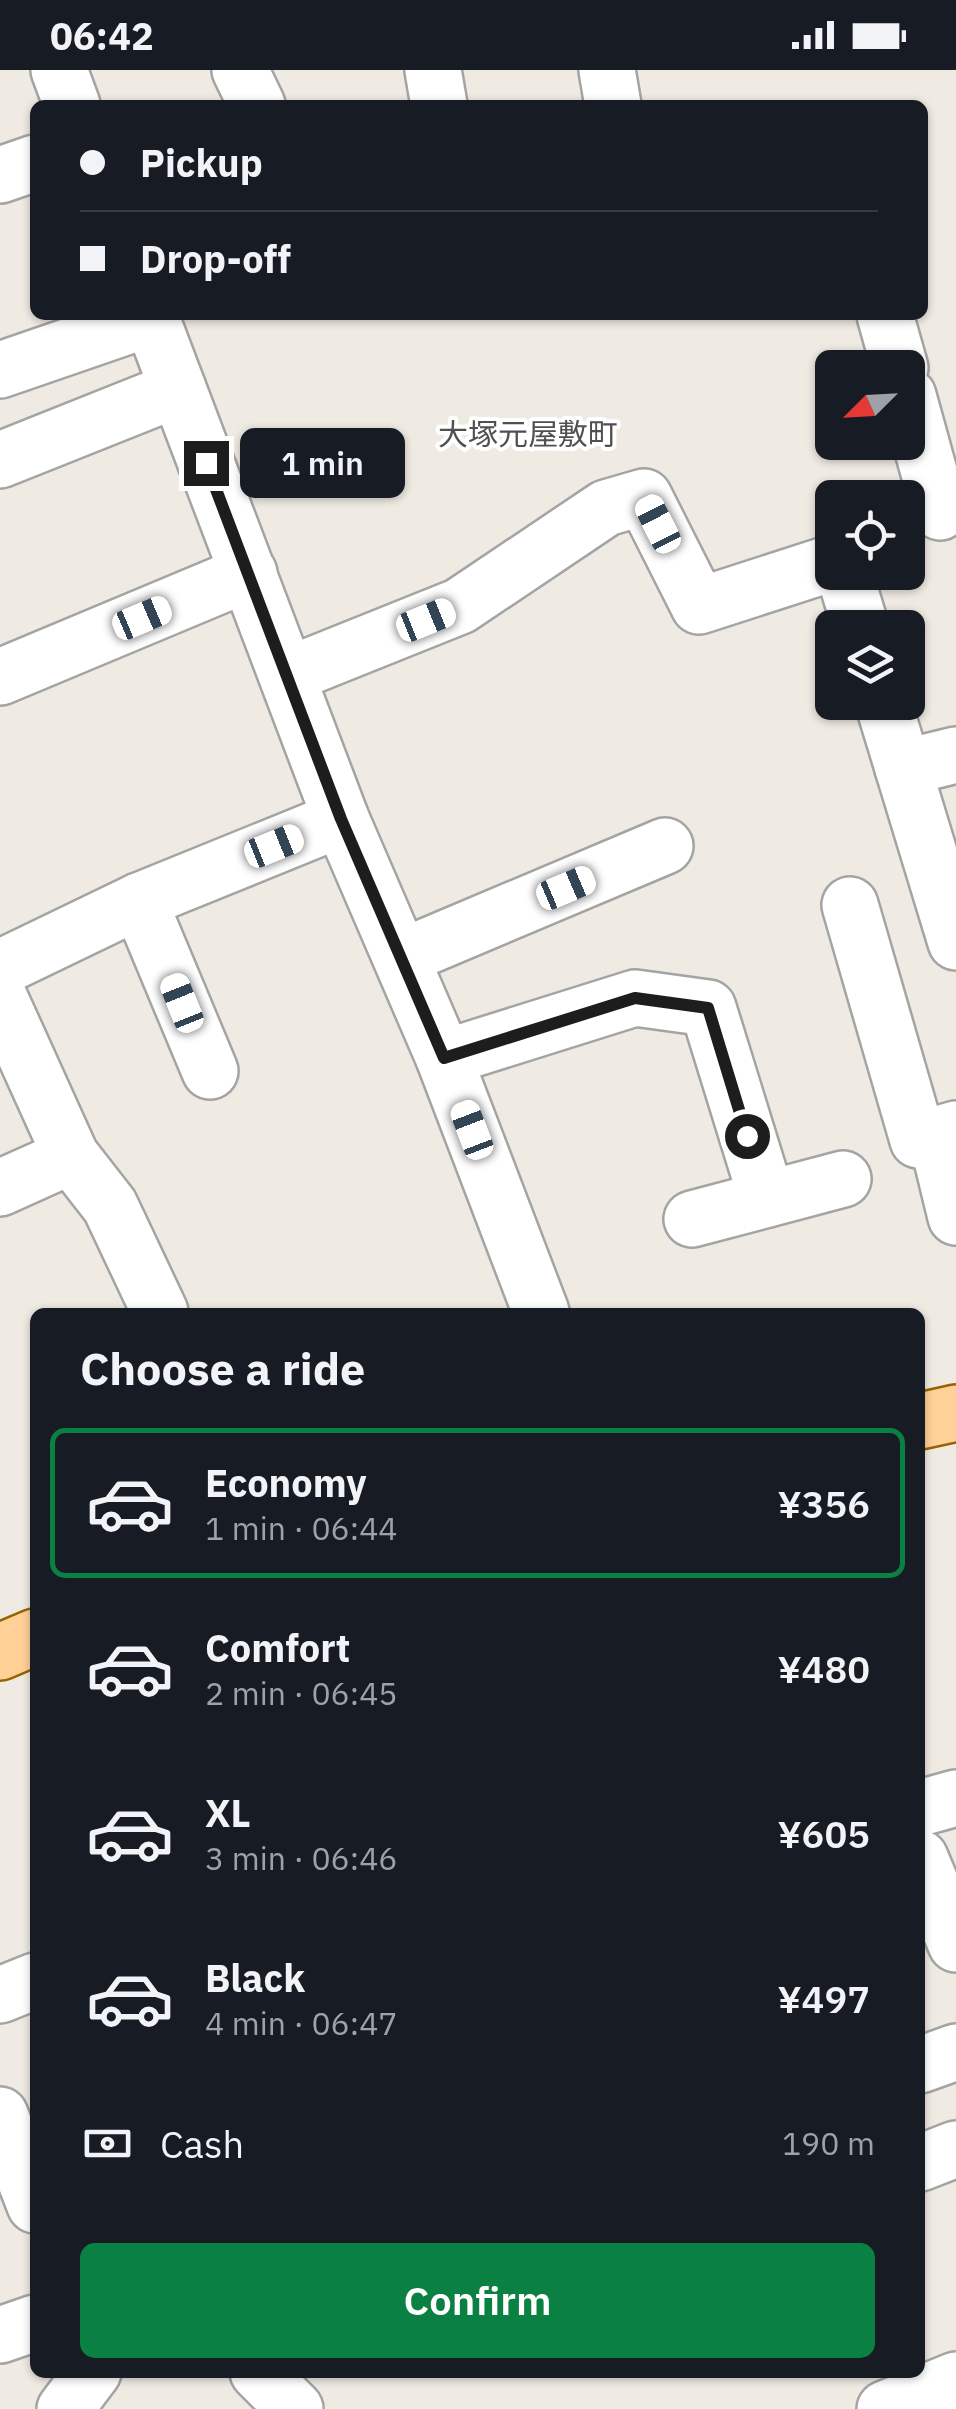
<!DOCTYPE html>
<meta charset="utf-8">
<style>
body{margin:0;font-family:"IBM Plex Sans","Noto Sans JP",sans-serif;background:#20242c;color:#f1f3f6;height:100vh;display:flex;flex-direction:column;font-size:38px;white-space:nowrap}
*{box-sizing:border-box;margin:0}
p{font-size:32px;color:#9ea1a6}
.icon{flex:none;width:55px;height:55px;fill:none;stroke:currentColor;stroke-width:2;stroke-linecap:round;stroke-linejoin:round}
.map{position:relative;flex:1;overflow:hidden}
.side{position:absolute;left:30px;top:1238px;width:895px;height:1070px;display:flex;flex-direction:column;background:#171b24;border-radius:15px;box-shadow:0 2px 8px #0004}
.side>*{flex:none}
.top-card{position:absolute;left:30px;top:30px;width:898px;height:220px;border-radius:15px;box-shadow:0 2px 8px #0004;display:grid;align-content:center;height:220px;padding:0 50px;background:#171b24}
.needle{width:65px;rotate:246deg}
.fabs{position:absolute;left:815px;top:280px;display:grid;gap:20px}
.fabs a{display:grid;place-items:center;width:110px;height:110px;border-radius:15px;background:#171b24;box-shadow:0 2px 8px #0004;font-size:50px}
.end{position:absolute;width:45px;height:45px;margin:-22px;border:12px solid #1d1d1d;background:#fff;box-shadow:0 0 0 5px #fff}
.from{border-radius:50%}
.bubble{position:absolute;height:70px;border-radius:15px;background:#171b24;box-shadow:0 2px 8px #0004;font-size:32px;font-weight:600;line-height:70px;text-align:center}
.car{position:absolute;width:30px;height:60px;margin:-30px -15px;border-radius:12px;box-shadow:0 0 8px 2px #0007;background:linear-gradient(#fff 24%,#345 0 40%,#fff 0 76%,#345 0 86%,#fff 0)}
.top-card b{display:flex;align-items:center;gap:35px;height:95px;font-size:38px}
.top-card b+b{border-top:2px solid #363941}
.top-card i{width:25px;height:25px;background:#f1f3f6}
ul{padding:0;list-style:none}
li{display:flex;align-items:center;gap:30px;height:150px;margin:0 20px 15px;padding:0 30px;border:5px solid transparent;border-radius:15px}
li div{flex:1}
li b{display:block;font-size:38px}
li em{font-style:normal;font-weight:600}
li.on{border-color:#0b8043}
li>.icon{width:90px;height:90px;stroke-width:1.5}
h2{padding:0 50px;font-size:45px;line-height:120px}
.pay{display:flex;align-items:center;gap:25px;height:110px;padding:0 50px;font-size:38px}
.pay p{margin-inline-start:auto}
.cta{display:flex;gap:20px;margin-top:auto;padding:20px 50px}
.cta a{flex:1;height:115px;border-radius:15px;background:#0b8043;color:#fff;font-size:40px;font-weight:600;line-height:115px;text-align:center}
.status{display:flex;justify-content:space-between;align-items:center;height:70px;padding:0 50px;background:#171b24;direction:ltr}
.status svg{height:28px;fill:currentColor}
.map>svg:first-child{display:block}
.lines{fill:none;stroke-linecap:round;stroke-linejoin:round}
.minor-casing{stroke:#a4a4a4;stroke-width:60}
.major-casing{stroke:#966300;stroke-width:60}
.minor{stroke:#fff;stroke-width:55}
.major{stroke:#ffd197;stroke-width:55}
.route{stroke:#1d1d1d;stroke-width:12}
.labels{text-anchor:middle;stroke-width:8;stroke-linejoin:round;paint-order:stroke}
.neighbourhood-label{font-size:30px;fill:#505050;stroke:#fff}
</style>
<div class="status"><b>06:42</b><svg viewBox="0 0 49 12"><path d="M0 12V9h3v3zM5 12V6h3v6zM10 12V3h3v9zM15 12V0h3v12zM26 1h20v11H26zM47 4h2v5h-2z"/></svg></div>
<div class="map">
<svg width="956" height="2339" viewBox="0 0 956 2339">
<rect width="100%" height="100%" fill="#efeae2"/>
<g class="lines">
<g class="minor-casing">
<g id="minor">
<polyline points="59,0 72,35"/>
<polyline points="240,0 257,35"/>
<polyline points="433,0 439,35"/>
<polyline points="607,0 613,35"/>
<polyline points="0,105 35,93"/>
<polyline points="150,245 341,749 444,988 541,1242"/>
<polyline points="885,245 900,298"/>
<polyline points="0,300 151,248"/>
<polyline points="908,326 940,442"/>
<polyline points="0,390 178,319"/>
<polyline points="844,502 861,558"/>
<polyline points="288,605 460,536 606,438 644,427 699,536 832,493"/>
<polyline points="0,607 249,503"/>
<polyline points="883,632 956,872"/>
<polyline points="903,698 956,685"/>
<polyline points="139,831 210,1001"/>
<polyline points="850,835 918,1070 956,1059"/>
<polyline points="402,887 665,776"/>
<polyline points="0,898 139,831 341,749"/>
<polyline points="0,929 71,1086 110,1136 160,1242"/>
<polyline points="444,988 635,928 708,938 767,1129"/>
<polyline points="936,1065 956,1147"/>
<polyline points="0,1118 71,1086"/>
<polyline points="692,1149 843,1109"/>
<polyline points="920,1738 956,1728"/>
<polyline points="920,1788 956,1874"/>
<polyline points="0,1925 35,1911"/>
<polyline points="920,1995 956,1982"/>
<polyline points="0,2045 35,2135"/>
<polyline points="920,2093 956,2079"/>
<polyline points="0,2265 35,2253"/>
<polyline points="258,2302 295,2339"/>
<polyline points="65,2339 93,2302"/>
<polyline points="885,2339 956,2310"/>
</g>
</g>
<g class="major-casing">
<g id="major">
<polyline points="920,1351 956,1343"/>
<polyline points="0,1582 35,1567"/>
</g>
</g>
<use href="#minor" class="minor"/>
<use href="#major" class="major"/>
</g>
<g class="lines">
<polyline class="route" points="206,393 341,749 444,988 635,928 708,938 747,1066"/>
</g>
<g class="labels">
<g class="neighbourhood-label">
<text x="528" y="375">大塚元屋敷町</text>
</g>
</g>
</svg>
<div class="fabs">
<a><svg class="needle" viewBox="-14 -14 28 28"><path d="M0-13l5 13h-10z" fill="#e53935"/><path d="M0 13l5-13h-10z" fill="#9ea1a6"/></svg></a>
<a><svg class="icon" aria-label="locate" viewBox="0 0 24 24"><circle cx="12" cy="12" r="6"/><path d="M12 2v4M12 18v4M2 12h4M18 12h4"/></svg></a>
<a><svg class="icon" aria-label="layers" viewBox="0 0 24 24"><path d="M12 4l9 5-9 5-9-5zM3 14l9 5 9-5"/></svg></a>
</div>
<i class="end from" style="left:747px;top:1066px"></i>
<i class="end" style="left:206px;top:393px"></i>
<div class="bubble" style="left:240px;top:358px;width:165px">1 min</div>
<i class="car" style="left:658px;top:454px;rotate:333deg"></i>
<i class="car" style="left:142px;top:548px;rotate:67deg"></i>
<i class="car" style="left:426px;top:550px;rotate:68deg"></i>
<i class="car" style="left:274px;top:776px;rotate:68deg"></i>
<i class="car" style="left:566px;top:818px;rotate:67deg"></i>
<i class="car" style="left:182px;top:933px;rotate:338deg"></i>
<i class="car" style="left:472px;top:1060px;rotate:339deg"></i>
<div class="top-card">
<b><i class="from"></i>Pickup</b>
<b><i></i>Drop-off</b>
</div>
<section class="side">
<h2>Choose a ride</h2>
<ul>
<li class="on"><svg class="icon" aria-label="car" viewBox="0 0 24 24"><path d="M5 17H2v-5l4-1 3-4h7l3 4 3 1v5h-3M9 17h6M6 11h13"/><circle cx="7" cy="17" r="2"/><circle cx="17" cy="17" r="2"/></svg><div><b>Economy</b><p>1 min · 06:44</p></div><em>¥356</em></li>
<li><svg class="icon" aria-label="car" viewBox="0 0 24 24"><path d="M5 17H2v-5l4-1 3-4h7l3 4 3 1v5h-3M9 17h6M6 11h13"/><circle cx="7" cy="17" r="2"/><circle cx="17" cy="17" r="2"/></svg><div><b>Comfort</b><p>2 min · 06:45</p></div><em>¥480</em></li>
<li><svg class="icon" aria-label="car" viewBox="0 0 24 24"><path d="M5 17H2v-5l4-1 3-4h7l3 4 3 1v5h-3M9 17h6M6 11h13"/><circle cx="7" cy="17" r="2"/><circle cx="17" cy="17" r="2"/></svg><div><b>XL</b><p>3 min · 06:46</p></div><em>¥605</em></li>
<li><svg class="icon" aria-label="car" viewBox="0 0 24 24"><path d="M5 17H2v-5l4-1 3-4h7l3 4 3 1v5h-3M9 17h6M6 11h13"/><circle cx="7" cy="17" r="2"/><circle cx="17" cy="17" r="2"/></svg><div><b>Black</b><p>4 min · 06:47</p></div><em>¥497</em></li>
</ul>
<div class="pay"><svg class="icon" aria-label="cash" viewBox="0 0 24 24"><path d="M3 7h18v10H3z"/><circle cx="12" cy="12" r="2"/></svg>Cash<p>190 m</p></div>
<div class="cta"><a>Confirm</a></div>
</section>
</div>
